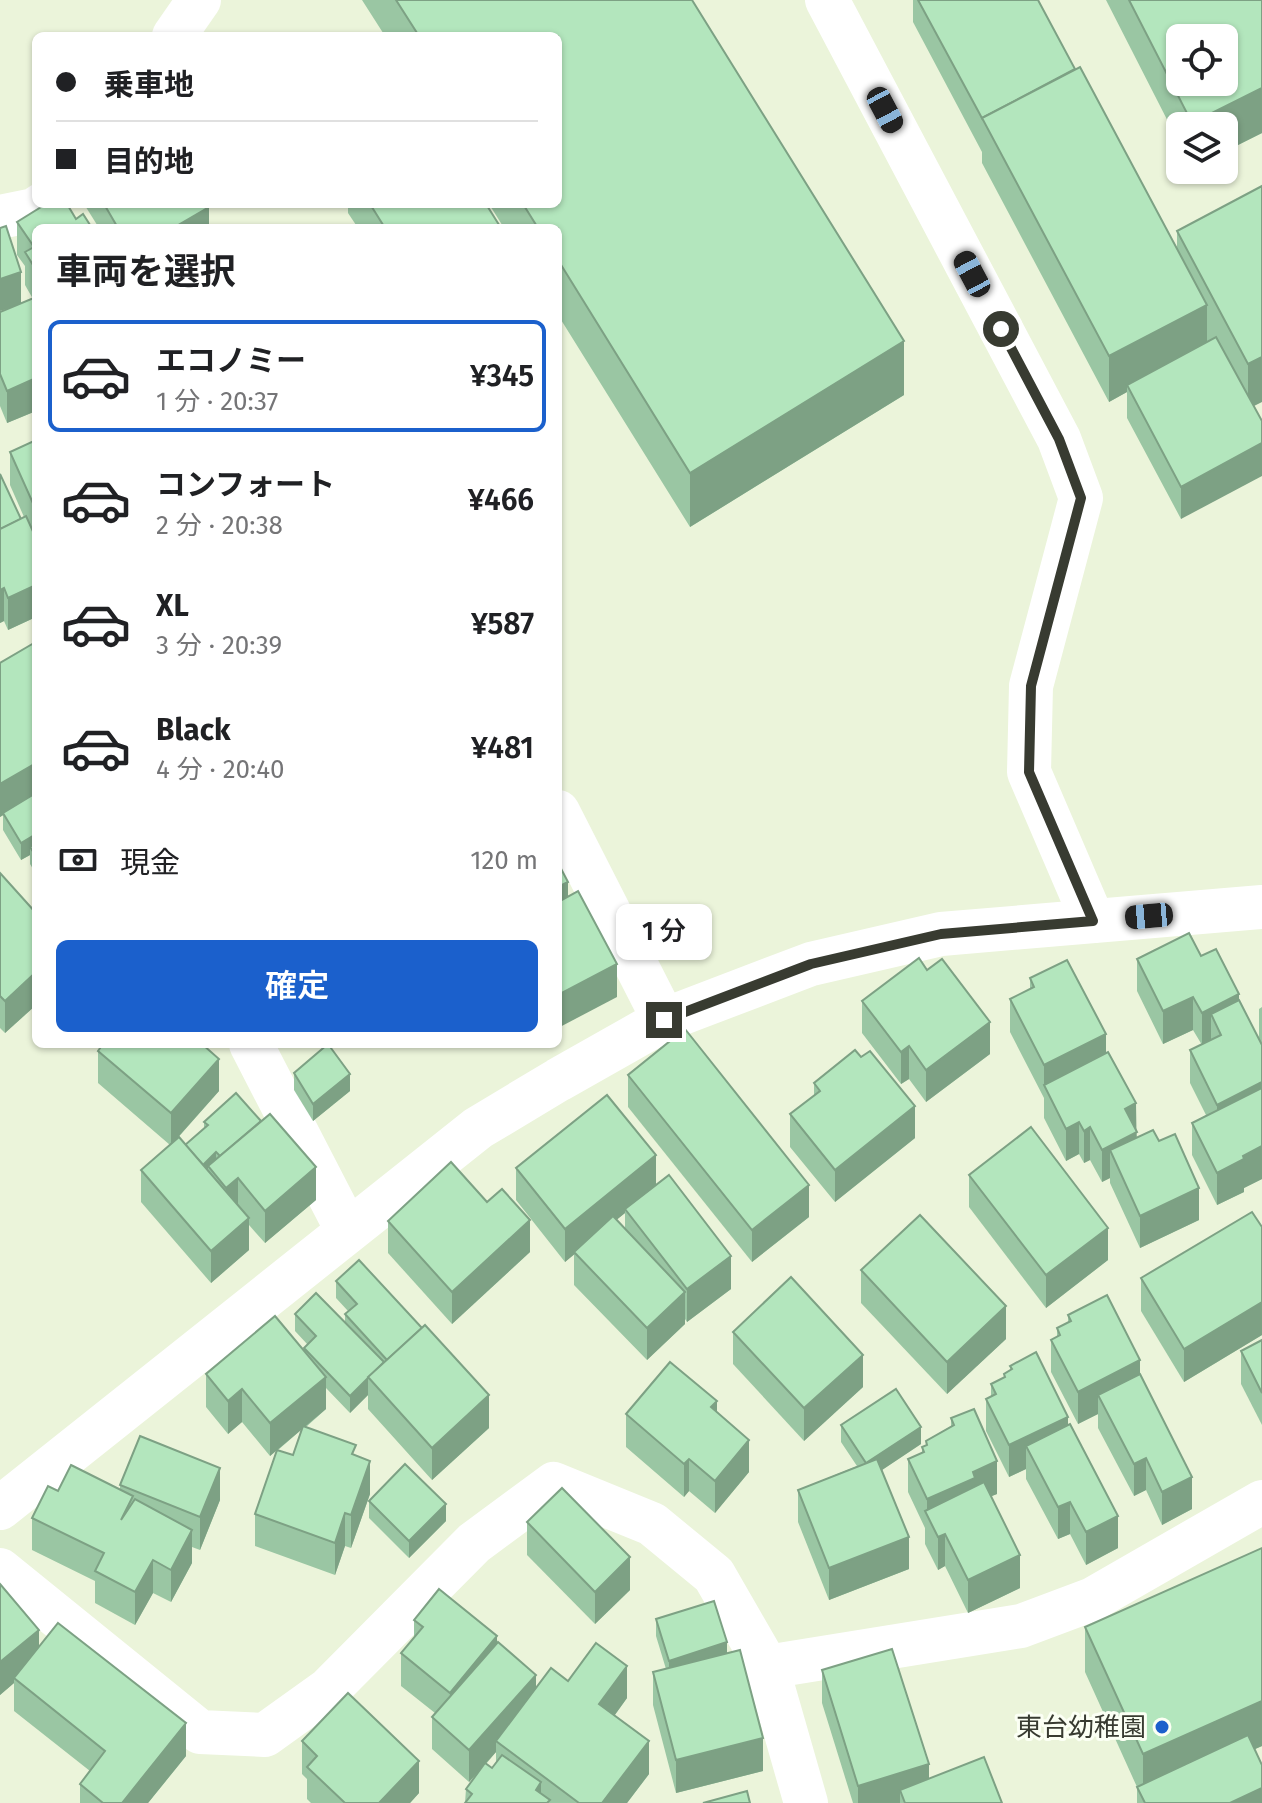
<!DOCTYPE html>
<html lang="ja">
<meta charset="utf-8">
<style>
body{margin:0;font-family:"Fira Sans","Noto Sans JP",sans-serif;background:#f6f6f6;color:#202124;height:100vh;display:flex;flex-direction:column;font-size:30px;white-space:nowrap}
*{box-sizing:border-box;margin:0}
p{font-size:26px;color:#757577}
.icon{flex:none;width:44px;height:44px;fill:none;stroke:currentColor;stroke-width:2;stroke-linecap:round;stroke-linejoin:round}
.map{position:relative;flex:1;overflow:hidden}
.side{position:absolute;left:32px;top:224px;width:530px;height:824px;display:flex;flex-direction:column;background:#fff;border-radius:12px;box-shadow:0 2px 6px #0004}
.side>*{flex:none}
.banner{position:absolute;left:32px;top:32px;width:530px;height:176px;border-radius:12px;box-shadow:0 2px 6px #0004;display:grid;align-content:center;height:176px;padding:0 24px;background:#fff}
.buttons{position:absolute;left:1166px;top:24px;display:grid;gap:16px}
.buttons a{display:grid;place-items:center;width:72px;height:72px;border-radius:12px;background:#fff;box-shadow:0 2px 6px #0004;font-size:40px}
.end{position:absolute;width:36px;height:36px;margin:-18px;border:10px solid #383b31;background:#fff;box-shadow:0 0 0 4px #fff}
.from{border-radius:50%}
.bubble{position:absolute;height:56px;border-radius:12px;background:#fff;box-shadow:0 2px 6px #0004;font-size:26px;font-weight:600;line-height:56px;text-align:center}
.car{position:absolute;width:24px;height:48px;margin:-24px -12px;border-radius:10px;box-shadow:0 0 6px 2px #0007;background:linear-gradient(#222 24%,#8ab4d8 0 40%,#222 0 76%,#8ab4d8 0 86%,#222 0)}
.banner b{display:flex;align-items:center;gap:28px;height:76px;font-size:30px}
.banner b+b{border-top:2px solid #e0e0e0}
.banner i{width:20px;height:20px;background:#202124}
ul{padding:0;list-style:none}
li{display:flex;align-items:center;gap:24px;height:112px;margin:0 16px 12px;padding:0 8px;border:4px solid transparent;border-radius:12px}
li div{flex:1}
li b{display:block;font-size:30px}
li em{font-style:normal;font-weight:600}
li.current{border-color:#1b60cc}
li>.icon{width:72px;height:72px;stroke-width:1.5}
h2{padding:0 24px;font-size:36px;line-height:96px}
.pay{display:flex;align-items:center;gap:20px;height:88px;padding:0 24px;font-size:30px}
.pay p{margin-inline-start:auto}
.button{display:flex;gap:16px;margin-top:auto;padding:16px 24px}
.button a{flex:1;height:92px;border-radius:12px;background:#1b60cc;color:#fff;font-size:32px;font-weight:600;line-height:92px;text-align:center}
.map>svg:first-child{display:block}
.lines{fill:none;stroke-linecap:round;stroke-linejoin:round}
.minor{stroke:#fff;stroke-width:44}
.wall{fill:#9ac6a3;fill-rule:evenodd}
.shaded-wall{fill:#7da184}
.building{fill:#b3e6bd;stroke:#7da184;stroke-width:2;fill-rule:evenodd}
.route{stroke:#383b31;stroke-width:10}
.poi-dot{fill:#1b60cc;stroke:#fbfff4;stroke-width:3}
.labels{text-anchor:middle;stroke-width:6;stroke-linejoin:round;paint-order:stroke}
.poi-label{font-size:26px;fill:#383b31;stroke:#fbfff4;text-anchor:end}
</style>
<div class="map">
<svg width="1262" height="1803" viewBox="0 0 1262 1803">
<rect width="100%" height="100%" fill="#ebf4da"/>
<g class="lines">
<g class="minor">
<polyline points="827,0 1059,439 1081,498 1031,686 1029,772 1093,921"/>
<polyline points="174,36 199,0"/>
<polyline points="0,217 34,210 43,204"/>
<polyline points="558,812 664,1020"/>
<polyline points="251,1044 347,1230"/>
<polyline points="0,1508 478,1128 558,1080 664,1020 811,964 941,934 1262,907"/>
<polyline points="0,1570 200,1732 265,1735 329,1689 474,1543 554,1484 652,1524 714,1575 767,1667 806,1803"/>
<polyline points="767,1667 1021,1626 1093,1599 1262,1502"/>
</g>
</g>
<g class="wall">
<polygon points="362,0 692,0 904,395 690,527 558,315 558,228 504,228 489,204 558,204 558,36 385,36"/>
<polygon points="913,0 1038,0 1075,69 1177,248 1177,231 1262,186 1254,406 1181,519 1127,418 1127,392 1109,402 982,163 982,152 913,22"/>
<polygon points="1106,0 1262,0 1262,133 1224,152 1224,126 1180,126 1180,145"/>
<polygon points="84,204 208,204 209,228 99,228"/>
<polygon points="348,204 486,204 501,228 358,228 348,213"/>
<polygon points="76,219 92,228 36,228 36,411 7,423 0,406 0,312 33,299 25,285 25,266 17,255 17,222"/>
<polygon points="36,440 36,617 8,630 4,621 0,623 0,474 21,519 24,517 10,485 10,452"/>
<polygon points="36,646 36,874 30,864 30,855 21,860 3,830 3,815 0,817 0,663"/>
<polygon points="0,873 36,913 36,1005 5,1033 0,1028"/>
<polygon points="1201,956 1239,1001 1259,1040 1259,1009 1262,1007 1262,1179 1244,1188 1244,1192 1217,1205 1192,1155 1192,1123 1206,1115 1190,1083 1190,1050 1202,1045 1193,1030 1163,1044 1137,991 1137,959"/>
<polygon points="1030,978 1106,1053 1136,1130 1137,1138 1199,1220 1140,1248 1110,1183 1110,1178 1102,1182 1090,1160 1084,1163 1079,1154 1066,1161 1044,1118 1044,1098 1010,1032 1010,999 1030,989"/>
<polygon points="862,1001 990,1054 926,1102 909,1079 901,1084 862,1033"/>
<polygon points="98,1051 219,1091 175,1141 185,1145 204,1129 204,1122 316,1200 265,1243 249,1225 249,1250 211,1283 141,1202 141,1170 170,1145 98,1083"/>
<polygon points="294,1073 350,1091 313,1121 294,1090"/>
<polygon points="628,1075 809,1217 752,1262 628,1107"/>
<polygon points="814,1083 915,1138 835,1202 790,1147 790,1114 814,1095"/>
<path d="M516,1168l140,17 75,104 -44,33 -2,-3v5l-38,36 -73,-75v-31l-9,8 -49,-62zM625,1213v16l-9,-9z"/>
<polygon points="969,1175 1108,1260 1046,1308 969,1207"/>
<polygon points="388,1221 530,1252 452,1324 388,1253"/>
<polygon points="1262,1227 1262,1335 1184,1382 1141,1311 1141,1278"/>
<polygon points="861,1270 1006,1339 947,1394 861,1303"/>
<path d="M336,1281l153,147 -57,52 -64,-71v-14l-18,18 -24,-25v21l-20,18 50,29 14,38 -19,54 -6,-2 -10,29 -80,-29v-32l22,-64 -7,6 -28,-34 -14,12 -22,-27v-33l98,-23v-3l4,-3 -13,-14v-17l50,9v-9l3,-3 -12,-13zM301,1430l-8,25 -15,-5z"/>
<polygon points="1068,1315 1140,1374 1192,1509 1162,1525 1146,1490 1134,1496 1098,1428 1098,1414 1078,1424 1051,1372 1051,1340 1057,1337 1057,1328 1068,1323"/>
<polygon points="733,1332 863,1387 804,1441 733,1364"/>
<polygon points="1262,1340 1262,1425 1241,1384 1241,1351"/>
<polygon points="1010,1366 1068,1424 1118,1548 1086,1565 1070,1534 1058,1539 1026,1479 1026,1469 1009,1477 986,1431 986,1399 991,1396 991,1384 1004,1378 1004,1374 1010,1370"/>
<polygon points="717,1412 749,1472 715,1513 689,1491 684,1497 626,1447 626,1414"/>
<polygon points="951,1418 997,1494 991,1496 1020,1588 968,1613 945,1566 938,1570 925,1544 925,1528 908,1492 908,1459 922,1453 922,1447 926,1446 926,1441 951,1426"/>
<polygon points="841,1425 921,1444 882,1470 909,1569 829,1600 798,1522 798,1490 857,1466 841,1442"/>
<polygon points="120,1485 220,1500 200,1550 192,1547 192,1563 171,1602 153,1593 135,1625 95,1603 95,1581 32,1550 32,1518 120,1490"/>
<polygon points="369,1501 446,1521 409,1558 369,1518"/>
<polygon points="527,1522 630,1590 595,1624 527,1555"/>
<polygon points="0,1584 39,1647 186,1756 148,1803 80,1803 80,1784 90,1771 14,1711 14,1683 0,1695"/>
<polygon points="656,1619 727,1653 763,1771 676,1793 653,1705 653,1672 666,1669 656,1636"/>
<path d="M414,1620l83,22 39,46 32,-7 59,17 -13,18 35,58 -22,29h-162l1,-14 10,-14 -7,7 -37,-33v-32l3,-4 -34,-27v-33l13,-15zM496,1752v10l-4,6 -6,-4z"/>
<polygon points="1085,1627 1262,1746 1255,1749 1262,1803 1137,1803 1137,1787 1085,1672"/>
<polygon points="822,1670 929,1779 1002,1803 853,1803 822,1703"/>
<polygon points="302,1741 419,1793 410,1803 311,1803 307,1799 307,1779 302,1774"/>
</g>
<g class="shaded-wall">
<polygon points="1262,88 1262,133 1224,152 1224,126 1192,126 1192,123"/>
<polygon points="209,207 209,228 173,228"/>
<polygon points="21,272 21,305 0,311 0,279"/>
<polygon points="1207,305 1207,350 1127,385 1127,392 1109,402 1109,356"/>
<polygon points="904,341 904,395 690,527 690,473"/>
<polygon points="1262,357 1262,402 1248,409 1248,364"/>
<polygon points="36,378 36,411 7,423 7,391"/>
<polygon points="1262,443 1262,476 1181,519 1181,487"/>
<polygon points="36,585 36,617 8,630 8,598"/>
<polygon points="4,588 4,621 0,623 0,590"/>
<polygon points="36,763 36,796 0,817 0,784"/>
<polygon points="36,834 36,851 30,847 30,855 21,860 21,843"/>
<polygon points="568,882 568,914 558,919 558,887"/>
<polygon points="617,964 617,997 558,1028 558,995"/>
<polygon points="36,972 36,1005 5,1033 5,1001"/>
<polygon points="1239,994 1239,1027 1211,1014 1211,1040 1202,1045 1202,1013"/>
<polygon points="1193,997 1193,1030 1163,1044 1163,1011"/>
<polygon points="990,1022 990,1054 926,1102 926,1070"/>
<polygon points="1106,1034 1106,1067 1044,1085 1044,1065"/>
<polygon points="909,1046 909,1079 901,1084 901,1052"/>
<polygon points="219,1059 219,1091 171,1145 171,1113"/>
<polygon points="350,1074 350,1091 313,1121 313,1104"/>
<polygon points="1262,1082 1262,1115 1217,1137 1217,1105"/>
<polygon points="1136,1103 1137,1164 1110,1150 1110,1178 1102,1182 1102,1150 1125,1109"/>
<polygon points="915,1106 915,1138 835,1202 835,1170"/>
<polygon points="1079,1122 1079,1154 1066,1161 1066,1129"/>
<polygon points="1090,1127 1090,1160 1084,1163 1084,1131"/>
<polygon points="1262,1146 1262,1179 1244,1188 1244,1192 1217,1205 1217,1173 1243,1156"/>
<polygon points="216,1152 216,1169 208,1166 208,1177 198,1169"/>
<polygon points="656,1155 656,1188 625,1209 625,1213 565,1262 565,1229"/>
<polygon points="316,1167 316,1200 265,1243 265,1211"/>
<polygon points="238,1178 238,1211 226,1221 226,1188"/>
<polygon points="809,1185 809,1217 752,1262 752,1230"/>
<polygon points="1199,1188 1199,1220 1140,1248 1140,1216"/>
<polygon points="249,1218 249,1250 211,1283 211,1251"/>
<polygon points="530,1220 530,1252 452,1324 452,1292"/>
<polygon points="1108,1228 1108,1260 1046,1308 1046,1275"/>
<polygon points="731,1256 731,1289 687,1322 687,1289"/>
<polygon points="685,1292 685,1324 647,1360 647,1328"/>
<polygon points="1262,1302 1262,1335 1184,1382 1184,1349"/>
<polygon points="1006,1306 1006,1339 947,1394 947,1362"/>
<polygon points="863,1355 863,1387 804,1441 804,1408"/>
<polygon points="1140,1360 1140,1392 1098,1395 1098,1414 1078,1424 1078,1392"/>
<polygon points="326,1377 326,1409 270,1456 270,1423"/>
<polygon points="368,1378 368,1395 350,1413 350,1396"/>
<polygon points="242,1389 242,1422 228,1434 228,1401"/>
<polygon points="489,1395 489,1428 432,1480 432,1448"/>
<polygon points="717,1401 717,1434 711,1407"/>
<polygon points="1068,1417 1068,1449 1026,1446 1026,1469 1009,1477 1009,1445"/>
<polygon points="921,1427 921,1444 867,1480 867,1463"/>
<polygon points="749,1440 749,1472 715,1513 715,1481"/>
<polygon points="1146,1458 1146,1490 1134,1496 1134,1464"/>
<polygon points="689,1459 689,1491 684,1497 684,1464"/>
<polygon points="370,1461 370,1494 351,1548 351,1515"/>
<polygon points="997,1461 997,1494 975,1503 927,1515 927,1499 973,1472"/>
<polygon points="220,1468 220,1500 200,1550 200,1517"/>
<polygon points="1192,1477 1192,1509 1162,1525 1162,1492"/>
<polygon points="1070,1502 1070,1534 1058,1539 1058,1507"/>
<polygon points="446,1504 446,1521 409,1558 409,1541"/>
<polygon points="345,1513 345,1546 335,1575 335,1543"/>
<polygon points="1118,1516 1118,1548 1086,1565 1086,1532"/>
<polygon points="192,1530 192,1563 171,1602 171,1570"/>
<polygon points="945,1534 945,1566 938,1570 938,1537"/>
<polygon points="909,1537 909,1569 829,1600 829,1568"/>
<polygon points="1020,1555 1020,1588 968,1613 968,1580"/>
<polygon points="630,1557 630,1590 595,1624 595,1592"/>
<polygon points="153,1560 153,1593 135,1625 135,1592"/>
<polygon points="39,1630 39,1663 14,1678 14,1683 0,1695 0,1662"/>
<polygon points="497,1636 497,1669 450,1726 450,1693"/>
<polygon points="727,1642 727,1659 669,1678 669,1661"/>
<polygon points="627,1666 627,1698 599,1737 599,1704"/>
<polygon points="536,1675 536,1708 496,1741 496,1752 469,1782 469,1750"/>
<polygon points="1262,1701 1262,1746 1143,1799 1143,1754"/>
<polygon points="186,1723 186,1756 148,1803 122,1803"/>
<polygon points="763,1738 763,1771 676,1793 676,1760"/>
<polygon points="649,1741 649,1774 627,1803 602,1803"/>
<polygon points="419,1761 419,1793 410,1803 379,1803"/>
<polygon points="929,1764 929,1796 900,1790 900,1803 858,1803 858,1786"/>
<polygon points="541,1782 541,1803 536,1790"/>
<polygon points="1262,1788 1262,1803 1230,1803"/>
</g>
<g class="building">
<polygon points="396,0 692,0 904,341 690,473 558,260 558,228 538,228 523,204 558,204 558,36 419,36"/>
<polygon points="918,0 1038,0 1075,69 982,118 983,120"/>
<path d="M1129,0h133v88l-70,35zM1180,38h44v44h-44z"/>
<polygon points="1080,67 1207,305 1109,356 982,118"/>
<polygon points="1262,186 1262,357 1248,364 1177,231"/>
<polygon points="46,204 67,204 76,219 83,214 92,228 36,228 36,270 25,252 34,247 17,222"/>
<polygon points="104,204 208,204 209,207 173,228 118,228"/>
<polygon points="370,204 486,204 501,228 385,228"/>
<polygon points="6,226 21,272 0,279 0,228"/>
<polygon points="36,297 36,378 7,391 0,374 0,312"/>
<polygon points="1216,337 1262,421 1262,443 1181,487 1127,385"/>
<polygon points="36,440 36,510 10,452"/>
<polygon points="0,474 21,519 0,529"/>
<polygon points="26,516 36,538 36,585 8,598 4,588 0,590 0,529"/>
<polygon points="34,643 36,646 36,763 0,784 0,663"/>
<polygon points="36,793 36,834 21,843 3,813"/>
<polygon points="36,843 36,856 30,847"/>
<polygon points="558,863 568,882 558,887"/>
<polygon points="0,873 36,913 36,972 5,1001 0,996"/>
<polygon points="578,891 617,964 558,995 558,902"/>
<polygon points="1189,933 1201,956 1216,949 1239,994 1202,1013 1193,997 1163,1011 1137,959"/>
<polygon points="919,958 927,970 942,959 990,1022 926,1070 909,1046 901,1052 862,1001"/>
<polygon points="1067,960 1106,1034 1044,1065 1010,999 1034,987 1030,978"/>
<polygon points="1239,1000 1262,1045 1262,1082 1217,1105 1190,1050 1221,1035 1211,1014"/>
<polygon points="685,1029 809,1185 752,1230 628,1075"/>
<polygon points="103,1044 202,1044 219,1059 171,1113 98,1051"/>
<polygon points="328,1044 350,1074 313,1104 294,1073"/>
<polygon points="855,1050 861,1057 870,1051 915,1106 835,1170 790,1114 820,1091 814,1083"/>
<polygon points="1108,1052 1136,1103 1125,1109 1137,1132 1102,1150 1090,1127 1084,1131 1079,1122 1066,1129 1044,1085"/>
<polygon points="1262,1088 1262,1146 1243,1156 1244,1159 1217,1173 1192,1123"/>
<polygon points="236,1093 261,1121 220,1156 216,1152 203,1165 185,1145 208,1125 204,1122"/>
<polygon points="607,1095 656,1155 565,1229 516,1168"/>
<polygon points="270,1114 316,1167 265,1211 238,1178 226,1188 208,1166"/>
<polygon points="1031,1127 1108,1228 1046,1275 969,1175"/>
<polygon points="1153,1130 1159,1141 1175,1134 1199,1188 1140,1216 1110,1150"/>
<polygon points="179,1137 249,1218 211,1251 141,1170"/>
<polygon points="451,1162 487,1202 502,1189 530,1220 452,1292 388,1221"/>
<polygon points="669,1175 731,1256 687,1289 625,1209"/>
<polygon points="1252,1212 1262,1227 1262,1302 1184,1349 1141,1278"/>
<polygon points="920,1215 1006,1306 947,1362 861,1270"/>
<polygon points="613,1216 685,1292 647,1328 574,1252"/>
<polygon points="359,1260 422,1328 387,1360 345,1314 357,1304 336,1281"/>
<polygon points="791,1277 863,1355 804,1408 733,1332"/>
<polygon points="316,1293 384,1362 350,1396 304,1348 316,1336 295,1314"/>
<polygon points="1107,1295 1140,1360 1078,1392 1051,1340 1060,1335 1057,1328 1071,1321 1068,1315"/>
<polygon points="275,1316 326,1377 270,1423 242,1389 228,1401 206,1374"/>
<polygon points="425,1325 489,1395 432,1448 368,1377"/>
<polygon points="1262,1340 1262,1393 1241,1351"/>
<polygon points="1036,1352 1068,1417 1009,1445 986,1399 996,1394 991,1384 1005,1377 1004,1374 1012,1369 1010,1366"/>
<polygon points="670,1362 717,1401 711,1407 749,1440 715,1481 689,1459 684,1464 626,1414"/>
<polygon points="1140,1374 1192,1477 1162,1492 1146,1458 1134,1464 1098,1395"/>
<polygon points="896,1389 921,1427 866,1463 841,1425"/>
<polygon points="974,1409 997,1461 973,1472 975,1478 927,1499 908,1459 924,1452 922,1447 927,1445 926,1441 954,1425 951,1418"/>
<polygon points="1070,1424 1118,1516 1086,1532 1070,1502 1058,1507 1026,1446"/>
<polygon points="303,1426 356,1445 352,1454 370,1461 351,1515 345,1513 335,1543 255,1514 277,1450 293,1455"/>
<polygon points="140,1436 220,1468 200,1517 120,1485"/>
<polygon points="877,1459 909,1537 829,1568 798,1490"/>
<polygon points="405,1464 446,1504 409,1541 369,1501"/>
<polygon points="71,1465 133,1496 121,1520 135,1499 192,1530 171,1570 153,1560 135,1592 95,1571 104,1553 32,1518 48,1486 58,1491"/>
<polygon points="984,1482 1020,1555 968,1580 945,1534 938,1537 925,1511"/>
<polygon points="562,1488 630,1557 595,1592 527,1522"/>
<polygon points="1262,1548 1262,1701 1143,1754 1085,1627"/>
<polygon points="0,1584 39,1630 0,1662"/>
<polygon points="439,1589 497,1636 450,1693 401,1653 423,1627 414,1620"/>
<polygon points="714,1601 727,1642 669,1661 656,1619"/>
<polygon points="58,1623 186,1723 122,1803 103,1803 80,1784 105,1751 14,1678"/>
<polygon points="498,1642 536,1675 469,1750 432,1717"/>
<polygon points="596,1643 627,1666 599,1704 649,1741 602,1803 579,1803 496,1741 551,1668 568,1681"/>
<polygon points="892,1649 929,1764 858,1786 822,1670"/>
<polygon points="740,1650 763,1738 676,1760 653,1672"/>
<polygon points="348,1693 419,1761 379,1803 345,1803 307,1767 317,1756 302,1741"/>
<polygon points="1248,1735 1262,1765 1262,1788 1230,1803 1145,1803 1137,1787"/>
<polygon points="502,1755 541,1782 536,1790 550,1800 547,1803 465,1803 472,1794 466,1789 485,1763 492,1768"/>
<polygon points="984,1757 1002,1803 905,1803 900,1790"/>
<polygon points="747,1791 750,1803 703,1803"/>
</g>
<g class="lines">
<polyline class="route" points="664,1020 811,964 941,934 1093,921 1029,772 1031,686 1081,498 1059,439 1001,329"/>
</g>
<circle class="poi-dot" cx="1162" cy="1727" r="8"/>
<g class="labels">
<g class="poi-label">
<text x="1146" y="1736">東台幼稚園</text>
</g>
</g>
</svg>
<div class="buttons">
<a><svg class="icon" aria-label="locate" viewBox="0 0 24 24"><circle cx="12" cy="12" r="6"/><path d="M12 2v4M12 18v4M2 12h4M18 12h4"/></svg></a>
<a><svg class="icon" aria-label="layers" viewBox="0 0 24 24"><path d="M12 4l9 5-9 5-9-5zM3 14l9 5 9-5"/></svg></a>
</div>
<i class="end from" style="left:1001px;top:329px"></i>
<i class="end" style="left:664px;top:1020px"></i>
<div class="bubble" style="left:616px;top:904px;width:96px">1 分</div>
<i class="car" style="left:885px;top:110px;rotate:152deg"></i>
<i class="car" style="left:972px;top:274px;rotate:332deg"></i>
<i class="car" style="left:1149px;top:916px;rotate:265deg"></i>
<div class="banner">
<b><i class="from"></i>乗車地</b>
<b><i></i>目的地</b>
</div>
<section class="side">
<h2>車両を選択</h2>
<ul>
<li class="current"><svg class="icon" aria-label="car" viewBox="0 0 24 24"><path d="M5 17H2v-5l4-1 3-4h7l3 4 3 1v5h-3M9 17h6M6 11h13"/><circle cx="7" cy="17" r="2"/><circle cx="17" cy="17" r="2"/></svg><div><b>エコノミー</b><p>1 分 · 20:37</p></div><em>¥345</em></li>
<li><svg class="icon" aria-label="car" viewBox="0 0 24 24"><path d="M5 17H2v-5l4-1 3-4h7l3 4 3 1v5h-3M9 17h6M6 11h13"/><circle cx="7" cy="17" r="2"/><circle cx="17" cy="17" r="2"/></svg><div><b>コンフォート</b><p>2 分 · 20:38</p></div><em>¥466</em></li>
<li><svg class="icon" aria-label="car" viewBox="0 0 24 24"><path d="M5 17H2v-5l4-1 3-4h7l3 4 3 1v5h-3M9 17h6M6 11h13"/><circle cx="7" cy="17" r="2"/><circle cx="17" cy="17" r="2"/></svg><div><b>XL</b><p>3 分 · 20:39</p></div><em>¥587</em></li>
<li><svg class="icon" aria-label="car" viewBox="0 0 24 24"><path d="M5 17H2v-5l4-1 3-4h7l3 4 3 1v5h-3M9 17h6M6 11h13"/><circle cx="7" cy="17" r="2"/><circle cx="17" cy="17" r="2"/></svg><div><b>Black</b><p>4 分 · 20:40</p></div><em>¥481</em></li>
</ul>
<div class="pay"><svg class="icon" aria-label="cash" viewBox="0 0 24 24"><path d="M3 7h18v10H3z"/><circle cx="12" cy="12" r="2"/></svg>現金<p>120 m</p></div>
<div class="button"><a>確定</a></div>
</section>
</div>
